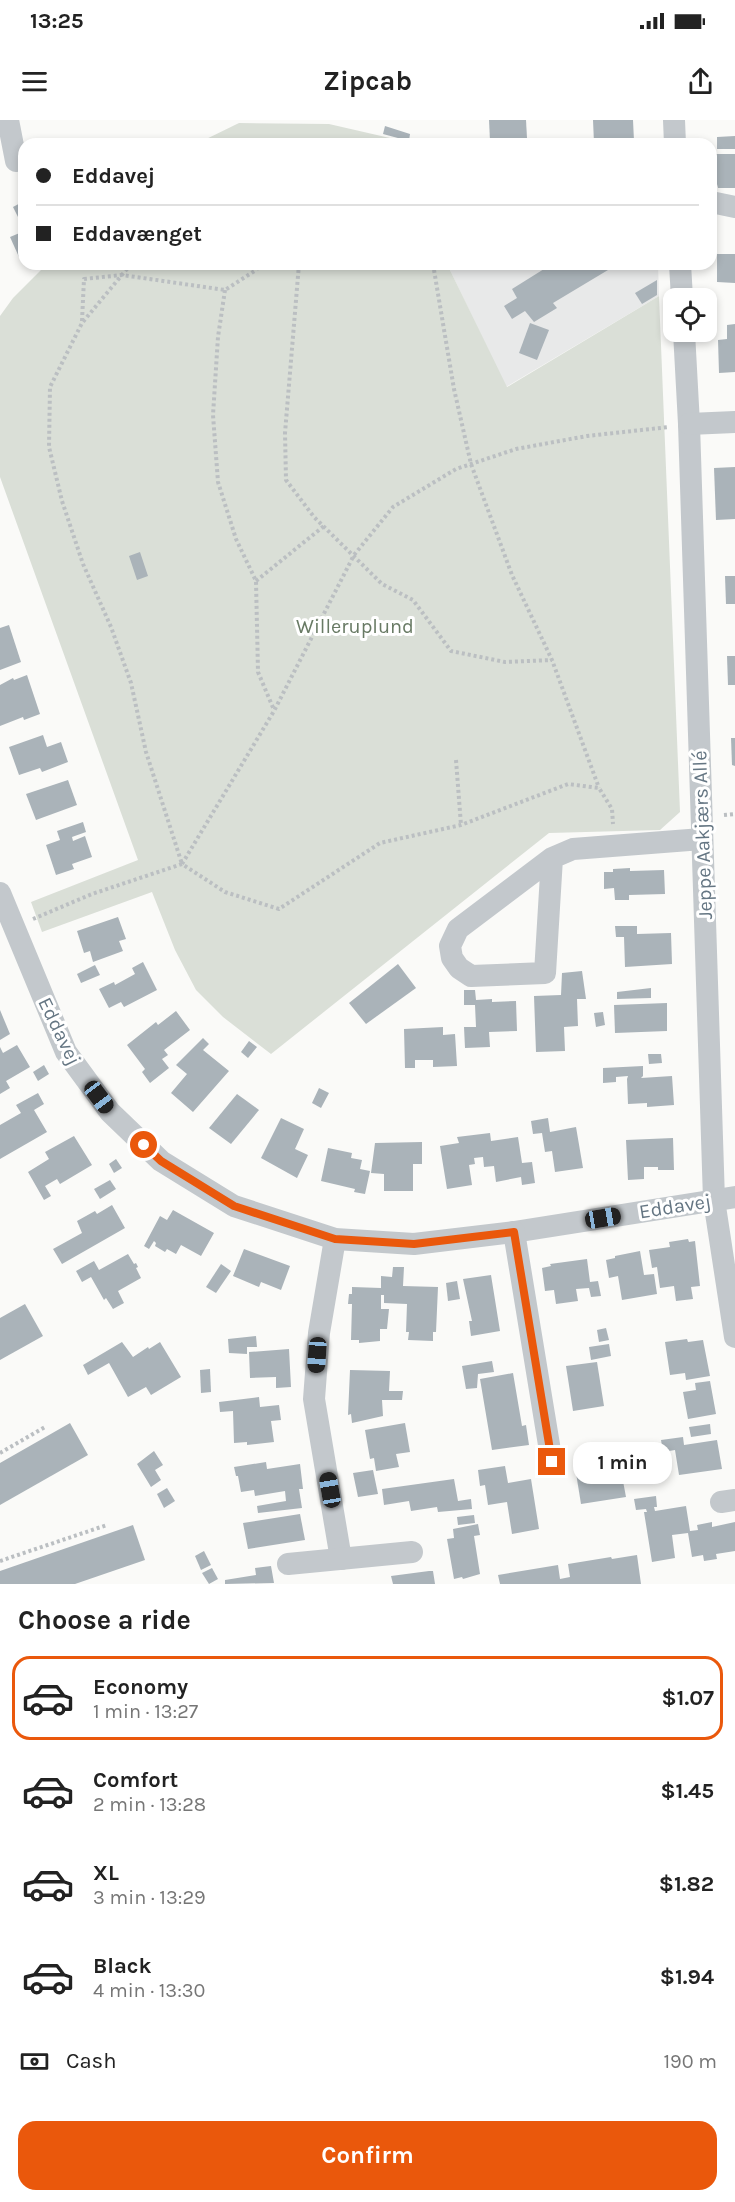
<!DOCTYPE html>
<meta charset="utf-8">
<style>
body{margin:0;font-family:Karla,sans-serif;background:#f2f2f2;color:#222;height:100vh;display:flex;flex-direction:column;font-size:22px;white-space:nowrap}
*{box-sizing:border-box;margin:0}
p{font-size:20px;color:#767676}
.icon{flex:none;width:33px;height:33px;fill:none;stroke:currentColor;stroke-width:2;stroke-linecap:round;stroke-linejoin:round}
.map{position:relative;height:1464px;overflow:hidden}
.details{display:flex;flex-direction:column;background:#fff;flex:1}
.details>*{flex:none}
.banner{position:absolute;left:18px;top:18px;width:699px;height:132px;border-radius:18px;box-shadow:0 3px 9px #0003;display:grid;align-content:center;height:132px;padding:0 18px;background:#fff}
.controls{position:absolute;left:663px;top:168px;display:grid;gap:12px}
.controls a{display:grid;place-items:center;width:54px;height:54px;border-radius:12px;background:#fff;box-shadow:0 3px 9px #0003;font-size:30px}
.end{position:absolute;width:27px;height:27px;margin:-14px;border:8px solid #ea580c;background:#fff;box-shadow:0 0 0 3px #fff}
.from{border-radius:50%}
.bubble{position:absolute;height:42px;border-radius:18px;background:#fff;box-shadow:0 3px 9px #0003;font-size:20px;font-weight:700;line-height:42px;text-align:center}
.car{position:absolute;width:18px;height:36px;margin:-18px -9px;border-radius:8px;box-shadow:0 0 4px 2px #0007;background:linear-gradient(#222 24%,#8ab4d8 0 40%,#222 0 76%,#8ab4d8 0 86%,#222 0)}
.banner b{display:flex;align-items:center;gap:21px;height:57px;font-size:22px}
.banner b+b{border-top:2px solid #e0e0e0}
.banner i{width:15px;height:15px;background:#222}
ul{padding:0;list-style:none}
li{display:flex;align-items:center;gap:18px;height:84px;margin:0 12px 9px;padding:0 6px;border:3px solid transparent;border-radius:18px}
li div{flex:1}
li b{display:block;font-size:22px}
li em{font-style:normal;font-weight:700}
li.on{border-color:#ea580c}
li>.icon{width:54px;height:54px;stroke-width:1.5}
h2{padding:0 18px;font-size:27px;line-height:72px}
.pay{display:flex;align-items:center;gap:15px;height:66px;padding:0 18px;font-size:22px}
.pay p{margin-inline-start:auto}
.action{display:flex;gap:12px;margin-top:auto;padding:12px 18px}
.action a{flex:1;height:69px;border-radius:18px;background:#ea580c;color:#fff;font-size:24px;font-weight:700;line-height:69px;text-align:center}
.status{display:flex;justify-content:space-between;align-items:center;height:42px;padding:0 30px;background:#fff;direction:ltr}
.status svg{height:16px;fill:currentColor}
header{display:flex;justify-content:space-between;align-items:center;height:78px;padding:0 18px;background:#fff;font-size:27px;font-weight:700}
.map>svg:first-child{display:block}
.built{fill:#e8e9e9}
.green{fill:#dadfd7}
.building{fill:#aab3b9}
.lines{fill:none;stroke-linecap:round;stroke-linejoin:round}
.path{stroke:#bbbfc2;stroke-width:4;stroke-dasharray:3 3;stroke-linecap:butt}
.minor{stroke:#c3c8cc;stroke-width:22}
.route{stroke:#ea580c;stroke-width:8}
.labels{text-anchor:middle;stroke-width:6;stroke-linejoin:round;paint-order:stroke}
.park-label{font-size:20px;fill:#687a64;stroke:#fff}
.street-label{font-size:20px;fill:#657683;stroke:#fff}
</style>
<div class="status"><b>13:25</b><svg viewBox="0 0 49 12"><path d="M0 12V9h3v3zM5 12V6h3v6zM10 12V3h3v9zM15 12V0h3v12zM26 1h20v11H26zM47 4h2v5h-2z"/></svg></div>
<header><svg class="icon" aria-label="menu" viewBox="0 0 24 24"><path d="M4 6h16M4 12h16M4 18h16"/></svg>Zipcab<svg class="icon" aria-label="share" viewBox="0 0 24 24"><path d="M12 15V3M7 8l5-5 5 5M5 13v7h14v-7"/></svg></header>
<div class="map">
<svg width="735" height="1464" viewBox="0 0 735 1464">
<rect width="100%" height="100%" fill="#fafaf8"/>
<polygon class="built" points="447,144 658,144 659,176 506,267"/>
<g class="green">
<polygon points="239,3 329,4 416,24 196,24"/>
<polygon points="47,144 447,144 507,267 659,176 680,692 660,710 549,713 271,934 223,897 196,870 175,830 152,772 42,812 31,782 138,740 0,357 0,196 13,178"/>
</g>
<g class="building">
<polygon points="489,0 526,0 527,18 490,21"/>
<polygon points="593,0 633,0 634,21 628,21 628,24 594,23"/>
<polygon points="385,6 410,14 409,21 383,14"/>
<polygon points="735,16 735,29 717,29 717,17"/>
<polygon points="716,34 735,34 735,68 718,68 715,56 717,54"/>
<polygon points="24,81 24,109 13,87"/>
<polygon points="22,112 24,116 24,134 19,137 10,117"/>
<polygon points="717,134 735,134 735,163 717,162"/>
<polygon points="552,144 618,144 553,183 557,188 534,202 525,191 512,199 504,186 517,178 512,169"/>
<polygon points="657,160 657,175 642,184 635,173"/>
<polygon points="530,203 549,210 537,240 519,233"/>
<polygon points="735,204 735,252 719,253 718,220 727,219 727,205"/>
<polygon points="735,347 735,399 716,400 714,348"/>
<polygon points="140,432 148,456 137,460 129,436"/>
<polygon points="725,456 735,456 735,484 726,484"/>
<polygon points="9,505 21,542 0,550 0,508"/>
<polygon points="727,536 735,536 735,565 728,565"/>
<polygon points="27,555 40,594 24,600 23,597 0,606 0,565 13,558 14,560"/>
<polygon points="43,615 47,627 61,622 68,642 42,652 40,648 19,655 9,627"/>
<polygon points="731,618 735,618 735,646 732,645"/>
<polygon points="68,660 77,685 36,700 26,674"/>
<polygon points="83,702 86,712 72,717 73,721 85,716 92,737 72,744 74,749 56,755 46,725 60,720 57,711"/>
<polygon points="630,748 630,751 664,750 665,774 629,775 629,780 615,780 614,768 604,769 604,752 613,752 613,749"/>
<polygon points="118,797 126,819 119,821 123,831 93,842 90,831 84,833 77,811"/>
<polygon points="615,806 637,806 637,814 671,813 672,844 625,847 624,817 616,817"/>
<polygon points="143,842 157,870 124,887 121,882 109,888 99,869 114,862 115,865 135,854 132,848"/>
<polygon points="398,844 416,868 366,904 349,883"/>
<polygon points="95,845 100,855 81,863 77,854"/>
<polygon points="582,851 586,879 577,879 578,906 564,907 565,931 536,932 534,876 561,875 562,853"/>
<polygon points="651,868 651,878 617,879 617,872"/>
<polygon points="464,870 475,870 476,880 492,879 492,882 516,881 517,911 489,912 490,927 465,928 464,907 476,907 475,885 464,885"/>
<polygon points="667,883 667,911 615,913 614,885"/>
<polygon points="0,890 10,914 0,920"/>
<polygon points="176,891 190,910 164,930 168,935 162,939 169,948 150,963 142,952 145,949 127,925 156,902 158,905"/>
<polygon points="603,892 605,905 596,907 594,893"/>
<polygon points="443,907 443,915 455,914 457,946 433,947 433,940 415,940 415,948 405,948 404,909"/>
<polygon points="203,918 209,924 203,930 229,951 193,992 171,973 187,954 176,945"/>
<polygon points="249,921 257,927 248,938 241,932"/>
<polygon points="17,925 30,947 6,961 10,968 0,974 0,927 3,933"/>
<polygon points="648,934 661,934 662,943 649,944"/>
<polygon points="44,945 49,954 38,961 33,952"/>
<polygon points="643,946 643,956 641,958 672,956 674,985 647,987 647,983 628,984 627,959 628,956 616,957 616,962 603,963 603,948"/>
<polygon points="319,968 329,973 321,988 312,983"/>
<polygon points="38,973 44,984 34,990 47,1012 0,1039 0,1005 21,993 16,985"/>
<polygon points="237,974 259,990 231,1024 209,1008"/>
<polygon points="281,998 304,1009 295,1029 308,1035 297,1058 261,1038"/>
<polygon points="548,998 550,1012 576,1007 583,1048 555,1052 552,1031 545,1032 542,1013 533,1014 531,1001"/>
<polygon points="490,1013 491,1021 518,1017 522,1043 532,1042 535,1063 522,1065 521,1057 496,1062 494,1046 484,1047 483,1037 474,1038 475,1044 469,1045 472,1065 447,1069 440,1026 459,1023 457,1017"/>
<polygon points="74,1016 92,1045 60,1064 57,1059 45,1066 51,1076 44,1080 28,1052 49,1039 45,1032"/>
<polygon points="673,1018 674,1050 658,1050 658,1047 644,1047 644,1059 628,1060 626,1020"/>
<polygon points="422,1022 422,1044 413,1044 413,1071 384,1071 384,1054 371,1053 375,1023"/>
<polygon points="328,1028 352,1033 351,1038 362,1040 360,1049 370,1051 365,1074 354,1072 355,1069 321,1061"/>
<polygon points="116,1039 122,1048 114,1053 109,1044"/>
<polygon points="110,1060 116,1069 100,1079 94,1069"/>
<polygon points="112,1085 125,1108 62,1144 53,1129 82,1113 77,1101 95,1091 97,1094"/>
<polygon points="173,1090 214,1113 201,1136 181,1125 176,1134 167,1129 165,1132 155,1126 156,1123 154,1121 149,1129 144,1126 160,1096 167,1100"/>
<polygon points="688,1119 689,1122 695,1121 700,1166 691,1167 693,1179 676,1181 674,1166 660,1168 657,1147 652,1148 649,1130 670,1127 669,1122"/>
<polygon points="244,1129 290,1146 281,1170 261,1162 259,1167 233,1156"/>
<polygon points="640,1131 644,1155 654,1154 657,1174 622,1180 618,1156 609,1158 606,1140 615,1138 615,1136"/>
<polygon points="128,1134 134,1144 136,1143 138,1147 136,1148 141,1158 118,1171 124,1183 113,1189 106,1178 104,1180 91,1157 82,1162 76,1151 94,1141 99,1150"/>
<polygon points="587,1139 590,1162 598,1161 601,1176 591,1177 589,1168 576,1169 578,1181 556,1184 554,1170 545,1171 542,1148 551,1146 550,1144"/>
<polygon points="221,1144 231,1151 216,1173 206,1167"/>
<polygon points="393,1147 404,1147 403,1166 438,1167 436,1212 433,1212 433,1221 408,1220 409,1212 406,1212 407,1184 384,1183 384,1175 381,1175 381,1189 389,1189 387,1209 380,1209 380,1221 359,1223 359,1220 351,1220 352,1184 348,1184 349,1174 352,1174 352,1167 381,1168 381,1156 392,1157"/>
<polygon points="491,1155 500,1211 471,1216 469,1201 472,1201 463,1159"/>
<polygon points="457,1161 460,1179 448,1181 446,1163"/>
<polygon points="25,1184 43,1216 0,1240 0,1198"/>
<polygon points="606,1208 609,1220 599,1222 597,1210"/>
<polygon points="256,1216 257,1227 247,1227 247,1234 229,1233 228,1219"/>
<polygon points="687,1219 688,1222 703,1220 710,1256 686,1260 685,1253 670,1255 665,1222"/>
<polygon points="122,1222 133,1237 148,1227 149,1229 160,1222 181,1257 151,1275 146,1267 128,1277 109,1243 88,1255 83,1245"/>
<polygon points="609,1224 611,1236 591,1240 589,1227"/>
<polygon points="289,1229 291,1267 276,1268 276,1257 250,1258 249,1232"/>
<polygon points="492,1241 494,1252 478,1254 477,1268 466,1269 462,1246"/>
<polygon points="597,1242 604,1286 573,1291 566,1246"/>
<polygon points="210,1249 211,1272 201,1273 200,1250"/>
<polygon points="350,1250 390,1251 389,1271 403,1271 402,1280 382,1280 383,1296 352,1303 351,1294 348,1295"/>
<polygon points="513,1253 522,1306 526,1305 529,1325 492,1330 480,1259"/>
<polygon points="710,1261 716,1294 688,1299 683,1272 696,1270 695,1263"/>
<polygon points="259,1277 260,1287 279,1285 281,1300 271,1301 274,1322 247,1325 247,1322 234,1323 233,1291 220,1292 219,1282"/>
<polygon points="70,1303 88,1335 0,1385 0,1343"/>
<polygon points="405,1303 410,1332 396,1334 399,1347 376,1351 374,1338 370,1339 365,1310"/>
<polygon points="710,1304 711,1314 691,1317 689,1307"/>
<polygon points="683,1317 684,1325 717,1320 722,1349 679,1355 675,1330 663,1332 661,1320"/>
<polygon points="622,1328 624,1340 604,1344 602,1332"/>
<polygon points="154,1331 163,1345 155,1350 161,1360 151,1367 137,1344"/>
<polygon points="266,1342 267,1349 300,1344 303,1369 299,1369 302,1388 258,1393 257,1386 286,1381 285,1371 255,1376 254,1370 241,1372 238,1356 236,1356 234,1347"/>
<polygon points="620,1345 626,1377 581,1384 576,1353"/>
<polygon points="505,1346 508,1363 531,1359 539,1409 512,1414 507,1382 488,1385 485,1365 480,1366 478,1350"/>
<polygon points="373,1350 378,1374 358,1377 353,1353"/>
<polygon points="454,1359 458,1381 471,1379 472,1389 438,1392 437,1387 411,1391 409,1381 384,1385 382,1369"/>
<polygon points="167,1368 175,1381 164,1388 157,1374"/>
<polygon points="656,1376 657,1387 654,1387 655,1391 686,1386 690,1411 698,1410 697,1405 712,1402 712,1407 735,1402 735,1431 716,1434 717,1439 704,1441 703,1435 692,1437 688,1413 672,1415 675,1438 652,1442 644,1392 647,1392 646,1389 636,1390 634,1379"/>
<polygon points="300,1394 305,1420 248,1429 243,1403"/>
<polygon points="474,1395 475,1403 458,1405 457,1397"/>
<polygon points="478,1404 480,1415 474,1416 480,1454 463,1459 462,1457 454,1459 447,1419 454,1418 453,1409"/>
<polygon points="133,1405 145,1440 75,1464 0,1464 0,1451"/>
<polygon points="204,1431 211,1445 201,1450 195,1436"/>
<polygon points="637,1435 641,1464 500,1464 498,1455 558,1445 560,1459 570,1457 568,1444 611,1437 612,1439"/>
<polygon points="271,1446 274,1463 225,1464 225,1460 256,1455 255,1448"/>
<polygon points="212,1448 218,1459 209,1464 202,1453"/>
<polygon points="429,1451 433,1451 435,1464 393,1464 391,1456"/>
</g>
<g class="lines">
<g class="path">
<polyline points="131,144 82,203 50,267 49,327 62,381 83,444 111,507 131,563 146,632 182,744"/>
<polyline points="299,144 285,313 286,360 314,397 382,464 413,480 451,531 505,542 552,540"/>
<polyline points="433,144 454,269 471,344 512,455 552,540 599,668"/>
<polyline points="225,170 218,217 213,295 218,362 236,419 256,461 258,552 274,590"/>
<polyline points="82,201 84,159 122,155 225,170 256,150 262,144"/>
<polyline points="256,461 324,406"/>
<polyline points="456,640 461,705"/>
<polyline points="724,695 735,694"/>
<polyline points="182,744 274,591 354,435 393,387 456,349 516,329 587,316 669,307"/>
<polyline points="33,799 92,774 182,744 225,772 279,789 380,723 461,705 568,664 599,668 612,689 613,704"/>
<polyline points="0,1333 45,1307"/>
<polyline points="0,1441 107,1405"/>
</g>
<g class="minor">
<polyline points="8,0 16,41"/>
<polyline points="674,0 675,24"/>
<polyline points="711,82 735,87"/>
<polyline points="680,144 682,178"/>
<polyline points="684,212 689,304 714,1080 735,1217"/>
<polyline points="689,304 735,302"/>
<polyline points="552,738 545,853 471,856 459,848 452,838 450,826 458,809 552,738 573,729 702,719"/>
<polyline points="0,773 66,932 110,992 161,1041 234,1086 335,1119 414,1124 514,1112 735,1077"/>
<polyline points="514,1112 552,1343"/>
<polyline points="335,1119 319,1213 314,1279 341,1439"/>
<polyline points="721,1382 735,1380"/>
<polyline points="288,1444 412,1432"/>
</g>
</g>
<g class="lines">
<polyline class="route" points="144,1025 161,1041 234,1086 335,1119 414,1124 514,1112 552,1342"/>
</g>
<g class="labels">
<g class="park-label">
<text x="355" y="513">Willeruplund</text>
</g>
<g class="street-label">
<text transform="translate(702 715) rotate(-92)" y="7">Jeppe Aakjærs Allé</text>
<text transform="translate(60 911) rotate(64)" y="7">Eddavej</text>
<text transform="translate(675 1086) rotate(-9)" y="7">Eddavej</text>
</g>
</g>
</svg>
<div class="controls">
<a><svg class="icon" aria-label="locate" viewBox="0 0 24 24"><circle cx="12" cy="12" r="6"/><path d="M12 2v4M12 18v4M2 12h4M18 12h4"/></svg></a>
</div>
<i class="end from" style="left:144px;top:1025px"></i>
<i class="end" style="left:552px;top:1342px"></i>
<div class="bubble" style="left:573px;top:1322px;width:99px">1 min</div>
<i class="car" style="left:99px;top:977px;rotate:143deg"></i>
<i class="car" style="left:603px;top:1098px;rotate:81deg"></i>
<i class="car" style="left:317px;top:1235px;rotate:184deg"></i>
<i class="car" style="left:330px;top:1370px;rotate:350deg"></i>
<div class="banner">
<b><i class="from"></i>Eddavej</b>
<b><i></i>Eddavænget</b>
</div>
</div>
<section class="details">
<h2>Choose a ride</h2>
<ul>
<li class="on"><svg class="icon" aria-label="car" viewBox="0 0 24 24"><path d="M5 17H2v-5l4-1 3-4h7l3 4 3 1v5h-3M9 17h6M6 11h13"/><circle cx="7" cy="17" r="2"/><circle cx="17" cy="17" r="2"/></svg><div><b>Economy</b><p>1 min · 13:27</p></div><em>$1.07</em></li>
<li><svg class="icon" aria-label="car" viewBox="0 0 24 24"><path d="M5 17H2v-5l4-1 3-4h7l3 4 3 1v5h-3M9 17h6M6 11h13"/><circle cx="7" cy="17" r="2"/><circle cx="17" cy="17" r="2"/></svg><div><b>Comfort</b><p>2 min · 13:28</p></div><em>$1.45</em></li>
<li><svg class="icon" aria-label="car" viewBox="0 0 24 24"><path d="M5 17H2v-5l4-1 3-4h7l3 4 3 1v5h-3M9 17h6M6 11h13"/><circle cx="7" cy="17" r="2"/><circle cx="17" cy="17" r="2"/></svg><div><b>XL</b><p>3 min · 13:29</p></div><em>$1.82</em></li>
<li><svg class="icon" aria-label="car" viewBox="0 0 24 24"><path d="M5 17H2v-5l4-1 3-4h7l3 4 3 1v5h-3M9 17h6M6 11h13"/><circle cx="7" cy="17" r="2"/><circle cx="17" cy="17" r="2"/></svg><div><b>Black</b><p>4 min · 13:30</p></div><em>$1.94</em></li>
</ul>
<div class="pay"><svg class="icon" aria-label="cash" viewBox="0 0 24 24"><path d="M3 7h18v10H3z"/><circle cx="12" cy="12" r="2"/></svg>Cash<p>190 m</p></div>
<div class="action"><a>Confirm</a></div>
</section>
